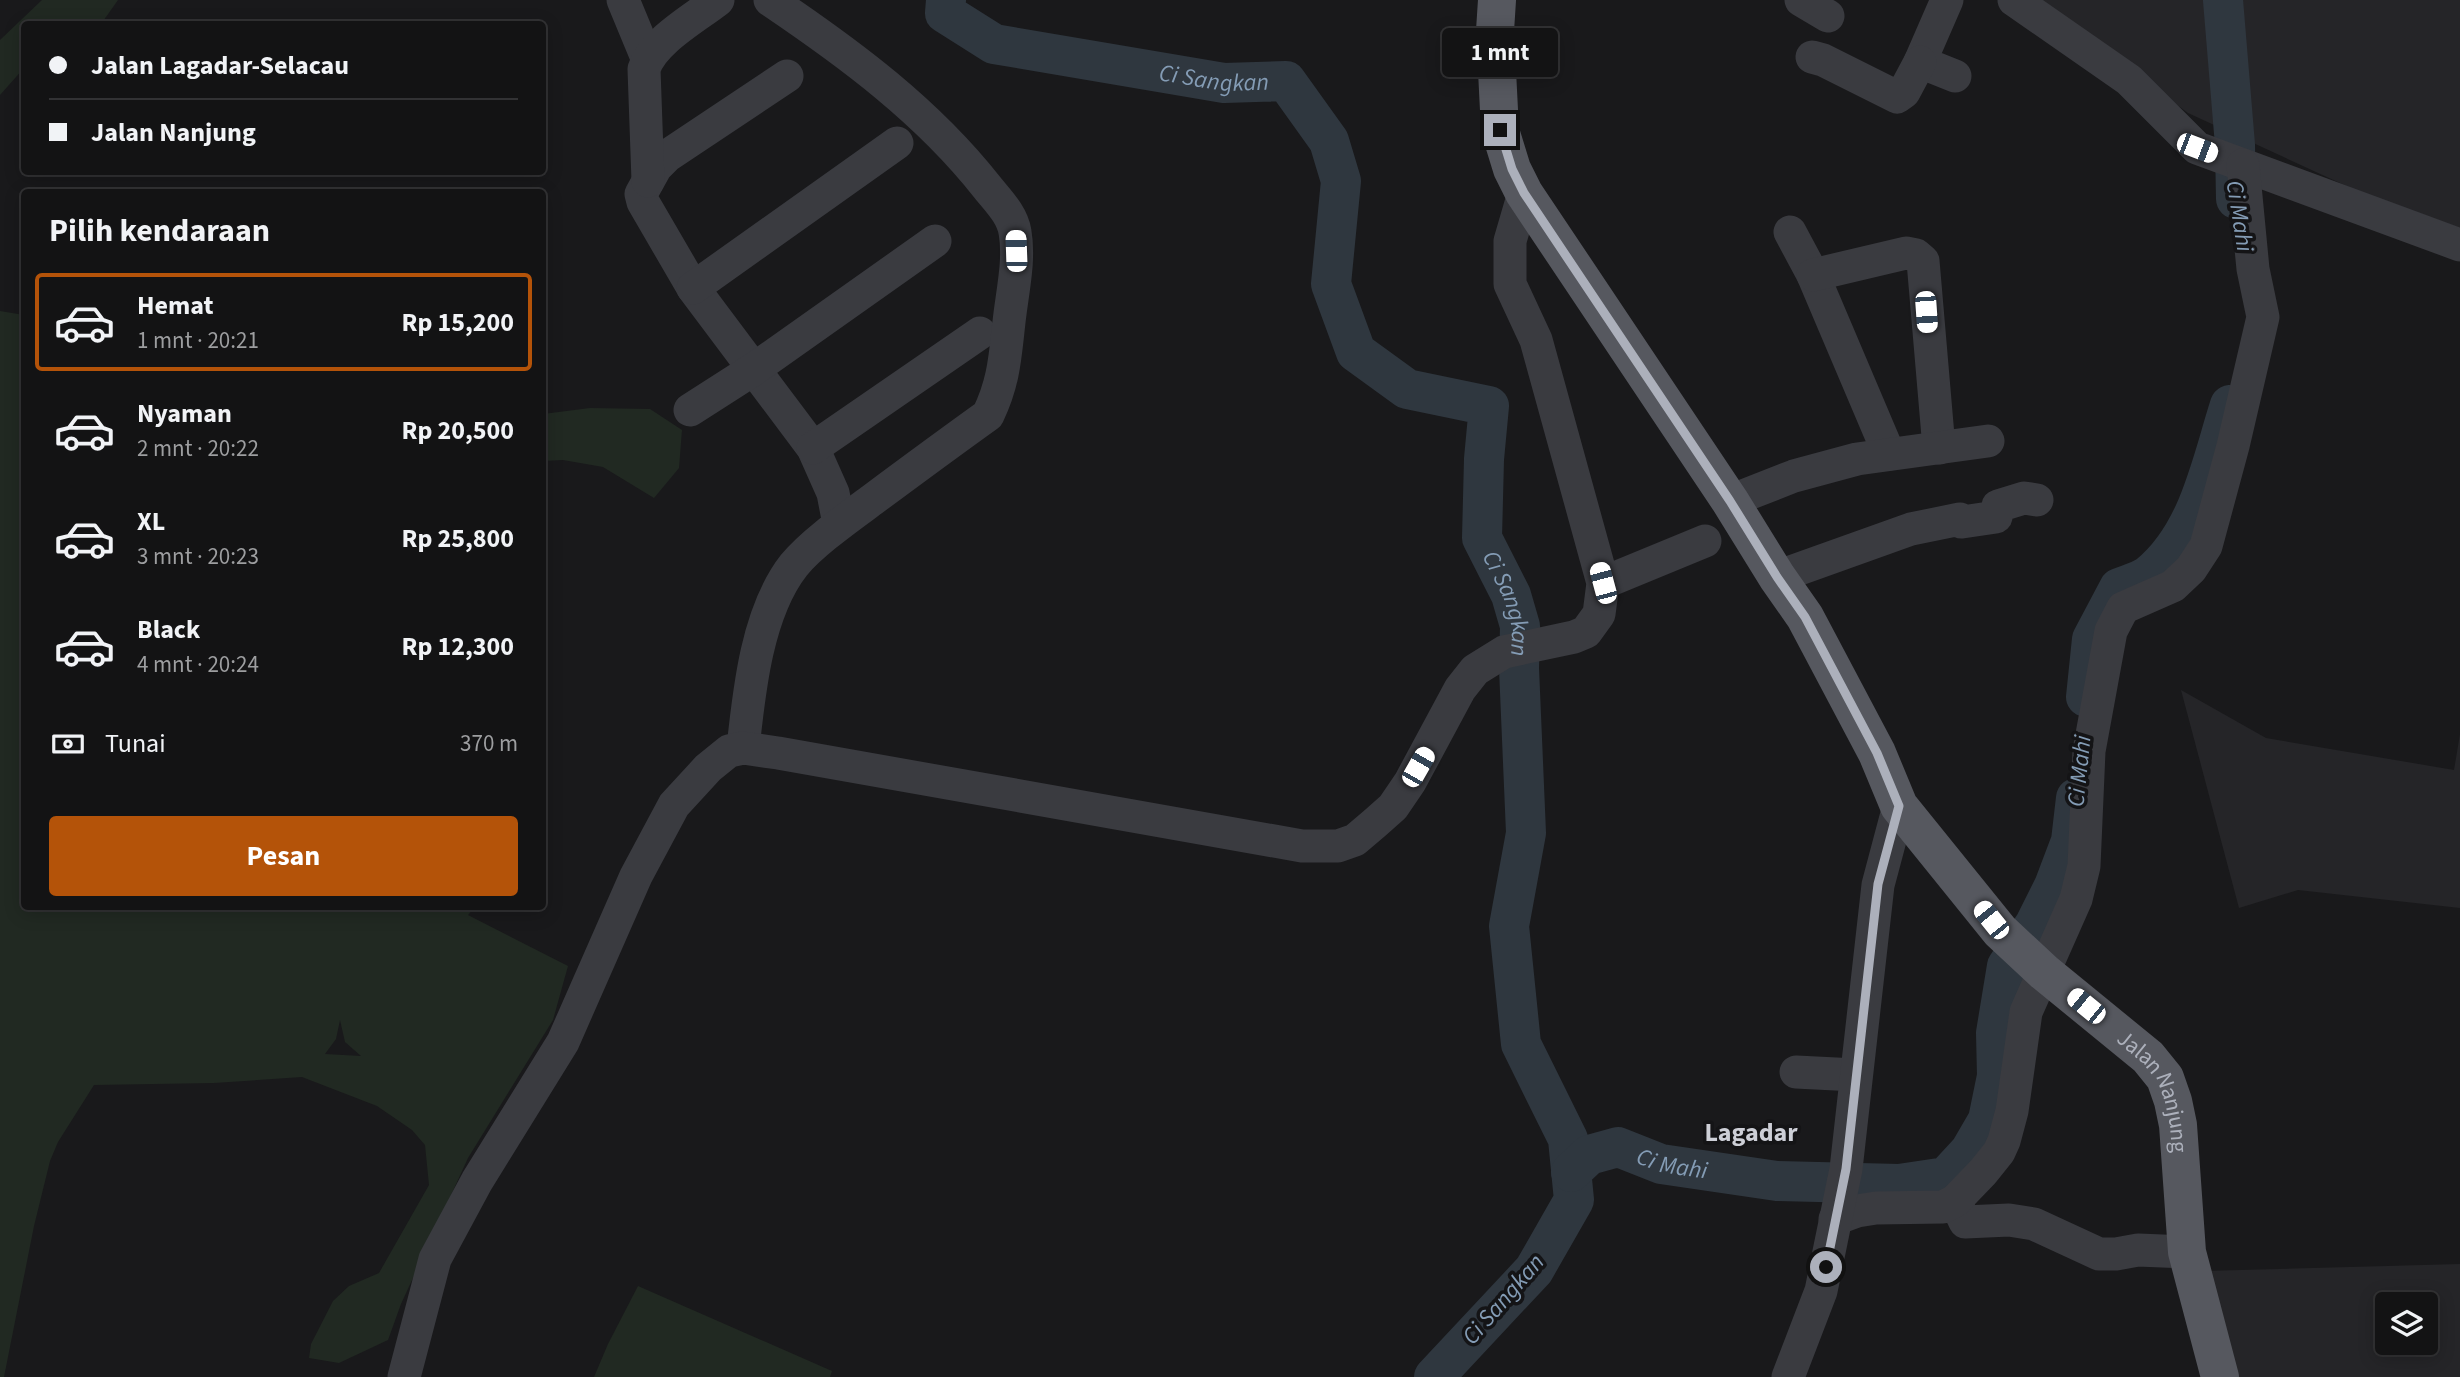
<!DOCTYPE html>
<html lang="id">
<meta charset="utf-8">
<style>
body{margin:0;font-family:"Source Sans 3",sans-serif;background:#202022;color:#f1f3f6;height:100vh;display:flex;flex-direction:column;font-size:26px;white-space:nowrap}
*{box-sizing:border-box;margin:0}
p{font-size:23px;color:#9d9ea0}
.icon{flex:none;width:38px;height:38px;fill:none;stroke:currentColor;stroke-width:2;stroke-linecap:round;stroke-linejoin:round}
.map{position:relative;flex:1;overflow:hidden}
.side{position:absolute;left:21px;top:189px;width:525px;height:721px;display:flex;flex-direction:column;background:#131314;border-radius:7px;box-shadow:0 4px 18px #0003,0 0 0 2px #323234}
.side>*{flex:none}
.hud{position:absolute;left:21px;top:21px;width:525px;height:154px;border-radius:7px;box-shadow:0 4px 18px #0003,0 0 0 2px #323234;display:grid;align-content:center;height:154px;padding:0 28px;background:#131314}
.tools{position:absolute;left:2375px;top:1292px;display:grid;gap:14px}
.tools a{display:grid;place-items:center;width:63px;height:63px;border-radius:7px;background:#131314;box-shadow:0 4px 18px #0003,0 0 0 2px #323234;font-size:35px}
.end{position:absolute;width:32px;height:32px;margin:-16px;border:9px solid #acb0bb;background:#111;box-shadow:0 0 0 4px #111}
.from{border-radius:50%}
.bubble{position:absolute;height:49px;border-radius:7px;background:#131314;box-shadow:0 4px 18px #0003,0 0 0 2px #323234;font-size:23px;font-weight:700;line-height:49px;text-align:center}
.car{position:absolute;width:21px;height:42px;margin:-21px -10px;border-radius:9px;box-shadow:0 0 5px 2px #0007;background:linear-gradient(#fff 24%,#345 0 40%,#fff 0 76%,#345 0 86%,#fff 0)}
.hud b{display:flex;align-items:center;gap:24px;height:66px;font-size:26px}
.hud b+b{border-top:2px solid #323234}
.hud i{width:18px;height:18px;background:#f1f3f6}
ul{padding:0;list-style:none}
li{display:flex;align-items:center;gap:21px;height:98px;margin:0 14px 10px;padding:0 14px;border:4px solid transparent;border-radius:7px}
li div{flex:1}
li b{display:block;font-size:26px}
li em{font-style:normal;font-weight:700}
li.selected{border-color:#b45309}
li>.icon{width:63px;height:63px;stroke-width:1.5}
h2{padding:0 28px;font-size:32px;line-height:84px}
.pay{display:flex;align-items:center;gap:18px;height:77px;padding:0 28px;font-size:26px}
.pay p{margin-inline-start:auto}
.button{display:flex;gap:14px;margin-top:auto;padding:14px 28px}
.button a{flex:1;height:80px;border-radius:7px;background:#b45309;color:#fff;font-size:28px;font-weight:700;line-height:80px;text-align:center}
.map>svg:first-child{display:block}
.built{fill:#252528;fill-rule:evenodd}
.green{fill:#212922;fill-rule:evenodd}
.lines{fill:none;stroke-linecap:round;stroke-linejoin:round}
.river{stroke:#2f373f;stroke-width:40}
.minor{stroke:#3a3b40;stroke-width:33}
.major{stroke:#56585f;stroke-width:38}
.route{stroke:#acb0bb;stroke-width:9}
.labels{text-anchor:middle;stroke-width:7;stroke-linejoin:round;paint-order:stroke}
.street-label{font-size:23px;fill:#acb0bb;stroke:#141416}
.water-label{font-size:24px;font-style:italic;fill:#849cb5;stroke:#141416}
.quarter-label{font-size:26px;font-weight:bold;fill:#cdcfd7;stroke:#141416}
</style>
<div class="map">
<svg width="2460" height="1377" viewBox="0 0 2460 1377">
<rect width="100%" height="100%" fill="#19191b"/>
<g class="built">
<polygon points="2034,0 2460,0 2460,228 2353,189 2188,113"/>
<polygon points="2181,690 2266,738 2454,770 2460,734 2460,908 2298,890 2239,908"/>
<path d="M2460,1264v113h-221l-35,-106zM2387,1304h39v38h-39z"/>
</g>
<g class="green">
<polygon points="42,0 118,0 101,24 24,24 24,68 0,95 0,40"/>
<path d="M0,311l24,4v591l451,1 -7,8 100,51 -15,54 -85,138 -67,146 -13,36 -49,23 -30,-5 2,-14 22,-43 16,-15 30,-13 50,-88 -4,-40 -13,-15 -35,-24 -75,-29 -88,6 -120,2 -36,57 -8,19 -16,65 -30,151h-4zM340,1020l5,22 16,14 -36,-2 11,-15z"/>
<polygon points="590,408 650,409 682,430 679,468 654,498 603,467 563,460 543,461 543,414"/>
<polygon points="638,1286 832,1371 830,1377 594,1377 608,1344"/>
</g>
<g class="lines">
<g class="river">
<path id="s1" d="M946,0l-1,13 49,31 230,39 62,-2 43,60 12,40 -10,103 25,68 51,37 82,17 -5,53 -2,79 29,57 9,31 -1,42 7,165 -17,93 12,118 47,95 6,61 -40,70 -100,107"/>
<polyline points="2223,0 2235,145 2236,199"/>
<path d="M2086,697l6,-58 27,-51c10,-4 22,-7 30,-13 50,-41 62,-111 81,-170"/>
<path id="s2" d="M1571,1172l18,-17 29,-8 43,17 116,17 122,3 47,-7 24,-26 18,-31 9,-44 -1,-43 11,-67 28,-42 19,-38 17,-45 5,-43"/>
</g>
<g class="minor">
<polyline points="623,0 647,58"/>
<polyline points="1801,0 1828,16"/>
<polyline points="1947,0 1920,62 1955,76"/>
<polyline points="2014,0 2129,80 2197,148 2460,245"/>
<polyline points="1812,57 1823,60 1897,97 1904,92 1920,62"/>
<polyline points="787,76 667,156 656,167 641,194 643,202 693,288 813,448 833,493 839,524"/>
<path d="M648,181l-4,-112c9,-28 51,-51 74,-69"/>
<polyline points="1790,232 1813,275 1889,454"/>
<polyline points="1813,275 1906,253 1916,255 1923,261 1939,448"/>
<polyline points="693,288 897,143"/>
<polyline points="690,410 754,369 935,241"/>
<polyline points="813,448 980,333"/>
<polyline points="1730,501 1794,476 1857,459 1988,441"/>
<polyline points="1777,577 1911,529 1960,519 1962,522 1996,517 1998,506 2024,498 2037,500"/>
<polyline points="1603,583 1705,541"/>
<path d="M743,748c6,-57 14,-136 51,-183 18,-22 55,-48 78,-65 39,-29 77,-57 116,-85 16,-33 17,-58 21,-93 3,-29 11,-61 6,-90 -3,-18 -17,-31 -28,-45 -60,-76 -137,-133 -217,-187"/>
<polyline points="1796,1072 1856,1075"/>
<polyline points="1955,1201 1965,1222 2009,1220 2034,1224 2099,1254 2116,1254 2138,1250 2187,1252"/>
<polyline points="1835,1219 1857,1211 1876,1208 1943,1207 1955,1201 1983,1172 1999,1152 2004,1141 2012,1111 2026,1012 2076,899 2084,866 2089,751 2111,631 2123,608 2173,586 2191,569 2206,546 2233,446 2263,317 2253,269 2243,165"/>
<polyline points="404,1377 435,1259 477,1181 563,1042 636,876 674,805 708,768 729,751 743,748 778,753 1302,846 1338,846 1355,840 1375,823 1393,807 1410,782 1460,689 1475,670 1504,652 1574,637 1586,632 1599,614 1603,583 1536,340 1510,284 1510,241 1524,193"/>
<polyline points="1788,1377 1821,1291 1846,1169 1878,885 1899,806"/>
</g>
<path class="major" id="s3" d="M1497,0l-2,31 5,99 12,39 12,24 206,308 47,76 28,40 72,136 22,53 101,125 44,41 104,85 17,21 8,23 5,24 9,127 33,125"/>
</g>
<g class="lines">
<polyline class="route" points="1500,130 1512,169 1524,193 1730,501 1777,577 1805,617 1877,753 1899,806 1878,884 1846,1169 1826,1267"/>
</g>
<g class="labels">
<g class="street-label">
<text dy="8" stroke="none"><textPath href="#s3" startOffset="1307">Jalan Nanjung</textPath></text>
</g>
<g class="water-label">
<text dy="8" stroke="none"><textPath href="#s1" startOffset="294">Ci Sangkan</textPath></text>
<text transform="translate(2240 216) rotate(81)" y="8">Ci Mahi</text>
<text dy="8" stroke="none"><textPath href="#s1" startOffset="1008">Ci Sangkan</textPath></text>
<text transform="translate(2079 771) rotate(-84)" y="8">Ci Mahi</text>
<text dy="8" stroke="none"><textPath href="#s2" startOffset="112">Ci Mahi</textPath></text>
<text transform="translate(1503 1299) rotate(-49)" y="8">Ci Sangkan</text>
</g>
<g class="quarter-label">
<text x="1751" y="1141">Lagadar</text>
</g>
</g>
</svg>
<div class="tools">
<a><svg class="icon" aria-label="layers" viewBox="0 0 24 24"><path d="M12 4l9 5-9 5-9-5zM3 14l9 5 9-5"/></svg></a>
</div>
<i class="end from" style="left:1826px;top:1267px"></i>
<i class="end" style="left:1500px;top:130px"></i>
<div class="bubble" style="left:1442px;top:28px;width:116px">1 mnt</div>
<i class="car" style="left:2197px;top:148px;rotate:111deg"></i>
<i class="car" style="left:1016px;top:251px;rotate:358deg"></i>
<i class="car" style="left:1926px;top:312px;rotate:176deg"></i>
<i class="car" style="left:1603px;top:583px;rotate:345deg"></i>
<i class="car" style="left:1418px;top:767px;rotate:30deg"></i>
<i class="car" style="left:1991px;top:920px;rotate:321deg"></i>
<i class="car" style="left:2086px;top:1006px;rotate:309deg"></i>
<div class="hud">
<b><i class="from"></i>Jalan Lagadar-Selacau</b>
<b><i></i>Jalan Nanjung</b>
</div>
<section class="side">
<h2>Pilih kendaraan</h2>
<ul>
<li class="selected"><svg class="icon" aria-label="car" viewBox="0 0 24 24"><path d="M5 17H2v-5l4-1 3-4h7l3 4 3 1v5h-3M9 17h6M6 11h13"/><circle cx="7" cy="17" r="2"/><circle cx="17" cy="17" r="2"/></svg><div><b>Hemat</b><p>1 mnt · 20:21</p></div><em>Rp 15,200</em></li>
<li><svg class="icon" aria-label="car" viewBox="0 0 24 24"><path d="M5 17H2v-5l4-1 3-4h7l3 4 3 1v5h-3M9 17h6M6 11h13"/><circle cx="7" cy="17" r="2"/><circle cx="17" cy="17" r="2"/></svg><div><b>Nyaman</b><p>2 mnt · 20:22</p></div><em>Rp 20,500</em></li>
<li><svg class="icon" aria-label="car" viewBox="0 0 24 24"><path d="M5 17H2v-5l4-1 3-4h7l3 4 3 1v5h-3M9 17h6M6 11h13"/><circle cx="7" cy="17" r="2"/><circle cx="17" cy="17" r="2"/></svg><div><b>XL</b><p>3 mnt · 20:23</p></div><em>Rp 25,800</em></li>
<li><svg class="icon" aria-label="car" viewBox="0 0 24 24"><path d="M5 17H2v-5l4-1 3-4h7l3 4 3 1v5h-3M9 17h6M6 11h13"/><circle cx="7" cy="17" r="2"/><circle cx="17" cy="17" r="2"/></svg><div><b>Black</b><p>4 mnt · 20:24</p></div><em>Rp 12,300</em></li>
</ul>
<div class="pay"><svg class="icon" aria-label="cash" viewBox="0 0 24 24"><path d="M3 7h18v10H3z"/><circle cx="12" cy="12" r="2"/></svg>Tunai<p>370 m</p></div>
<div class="button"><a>Pesan</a></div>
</section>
</div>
